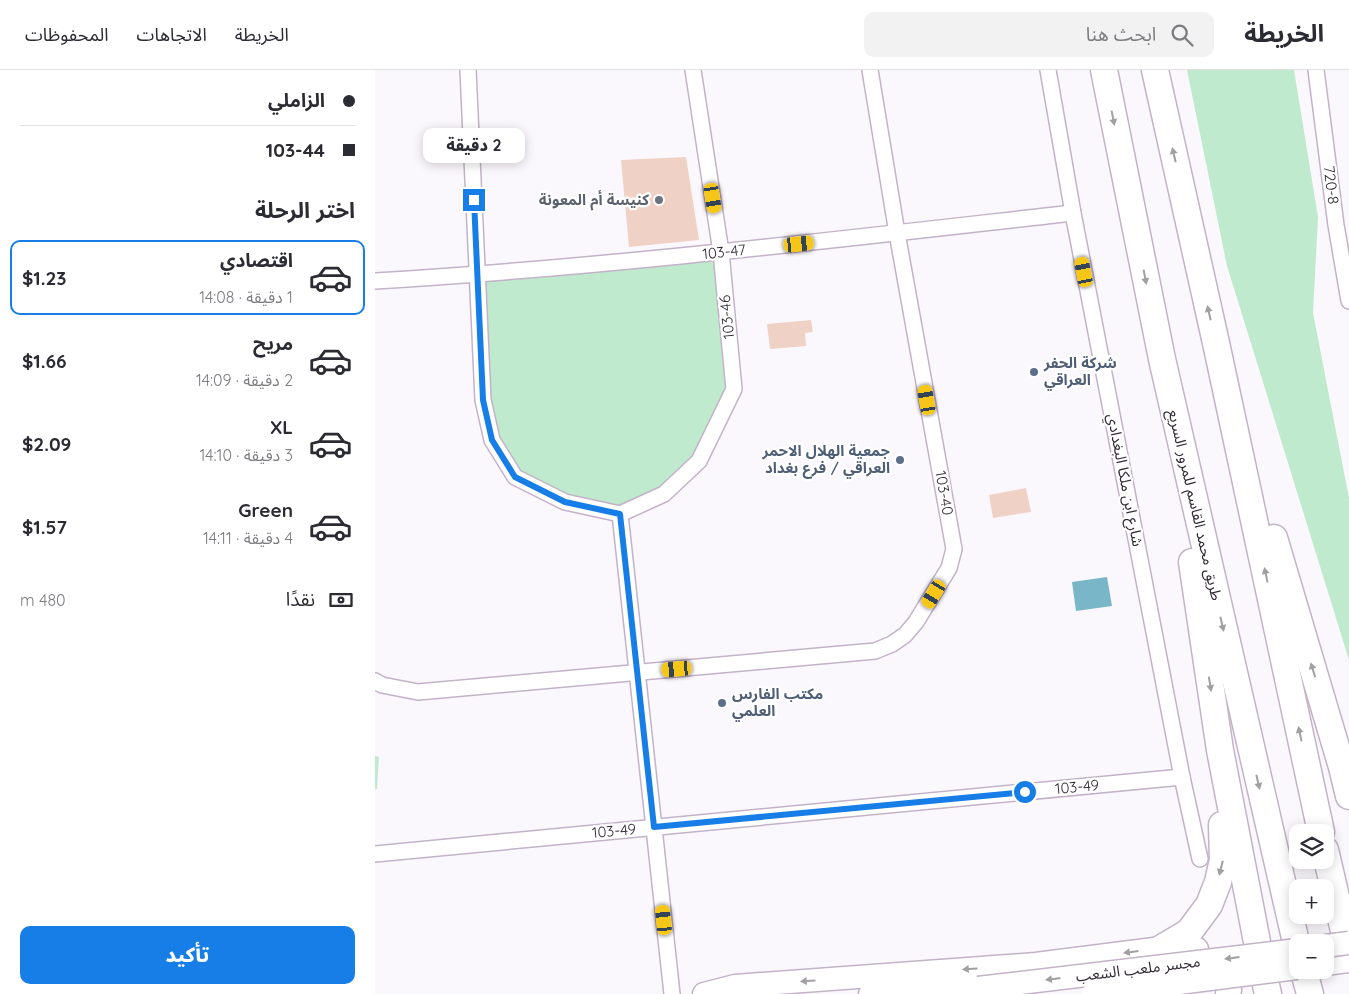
<!DOCTYPE html>
<html lang="ar">
<meta charset="utf-8">
<style>
body{margin:0;font-family:Quicksand,"Noto Sans Arabic",sans-serif;background:#f2f2f3;color:#2b2b33;direction:rtl;height:100vh;display:flex;flex-direction:column;font-size:19px;white-space:nowrap}
*{box-sizing:border-box;margin:0}
p{font-size:16px;color:#7c7c81}
.icon{flex:none;width:28px;height:28px;fill:none;stroke:currentColor;stroke-width:2;stroke-linecap:round;stroke-linejoin:round}
.map{position:relative;flex:1;overflow:hidden;direction:ltr}
.side{display:flex;flex-direction:column;background:#fff;width:375px}
.side>*{flex:none}
.guide{display:grid;align-content:center;height:110px;padding:0 20px;background:#fff}
.buttons{position:absolute;left:914px;top:754px;display:grid;gap:10px}
.buttons a{display:grid;place-items:center;width:45px;height:45px;border-radius:10px;background:#fff;box-shadow:0 2px 12px #0003;font-size:25px}
.end{position:absolute;width:22px;height:22px;margin:-11px;border:6px solid #167ee6;background:#fff;box-shadow:0 0 0 2px #fff}
.from{border-radius:50%}
.bubble{position:absolute;height:35px;border-radius:10px;background:#fff;box-shadow:0 2px 12px #0003;font-size:16px;font-weight:800;line-height:35px;text-align:center;direction:rtl}
.car{position:absolute;width:15px;height:30px;margin:-15px -8px;border-radius:6px;box-shadow:0 0 4px 1px #0007;background:linear-gradient(#f5c518 24%,#345 0 40%,#f5c518 0 76%,#345 0 86%,#f5c518 0)}
.guide b{display:flex;align-items:center;gap:18px;height:48px;font-size:19px}
.guide b+b{border-top:1px solid #e1e1e2}
.guide i{width:12px;height:12px;background:#2b2b33}
ul{padding:0;list-style:none}
li{display:flex;align-items:center;gap:15px;height:75px;margin:0 10px 8px;padding:0 10px;border:2px solid transparent;border-radius:10px}
li div{flex:1}
li b{display:block;font-size:19px}
li em{font-style:normal;font-weight:800}
li.current{border-color:#167ee6}
li>.icon{width:45px;height:45px;stroke-width:1.5}
h2{padding:0 20px;font-size:22px;line-height:60px}
.pay{display:flex;align-items:center;gap:12px;height:55px;padding:0 20px;font-size:19px}
.pay p{margin-inline-start:auto}
.button{display:flex;gap:10px;margin-top:auto;padding:10px 20px}
.button a{flex:1;height:58px;border-radius:10px;background:#167ee6;color:#fff;font-size:20px;font-weight:800;line-height:58px;text-align:center}
header{display:flex;align-items:center;gap:30px;box-sizing:border-box;height:70px;padding:0 25px;background:#fff;border-bottom:1px solid #e1e1e2}
header strong{font-size:24px}
nav{display:flex;gap:28px;margin-inline-start:auto;font-size:18px}
.search{width:350px;height:45px;background:#f2f2f3;display:flex;align-items:center;gap:12px;box-sizing:border-box;padding:0 18px;border-radius:10px;color:#7c7c81;font-size:19px}
main{display:flex;flex:1;min-height:0}
.map>svg:first-child{display:block}
.green{fill:#bfeacd}
.water{fill:#79b6c7}
.building{fill:#f0d1c5}
.lines{fill:none;stroke-linecap:round;stroke-linejoin:round}
.minor-casing{stroke:#c4b2c9;stroke-width:18}
.primary-casing{stroke:#c4b2c9;stroke-width:25}
.motorway-casing{stroke:#c4b2c9;stroke-width:29}
.minor{stroke:#fff;stroke-width:15}
.primary{stroke:#fff;stroke-width:22}
.motorway{stroke:#fff;stroke-width:26}
.primary-bridge-casing{stroke:#c4b2c9;stroke-width:25;stroke-linecap:butt}
.primary-bridge{stroke:#fff;stroke-width:22}
.oneway{fill:#a29fa3}
.route{stroke:#167ee6;stroke-width:6}
.worship-dot{fill:#6b7280;stroke:#fff;stroke-width:2}
.service-dot{fill:#5c6f8a;stroke:#fff;stroke-width:2}
.labels{text-anchor:middle;stroke-width:4.5;stroke-linejoin:round;paint-order:stroke}
.street-label{font-size:15px;fill:#312a33;stroke:#fff}
.worship-label{font-size:15px;font-weight:bold;fill:#5b616d;stroke:#fff;text-anchor:end}
.service-label{font-size:15px;font-weight:bold;fill:#4e5e75;stroke:#fff;text-anchor:start}
</style>
<header>
<strong>الخريطة</strong>
<div class="search"><svg class="icon" aria-label="search" viewBox="0 0 24 24"><circle cx="10" cy="10" r="6"/><path d="M15 15l6 6"/></svg>ابحث هنا</div>
<nav><a>الخريطة</a><a>الاتجاهات</a><a>المحفوظات</a></nav>
</header>
<main>
<div class="map">
<svg width="974" height="924" viewBox="0 0 974 924">
<rect width="100%" height="100%" fill="#fbf8fd"/>
<g class="green">
<polygon points="812,0 919,0 943,147 938,243 974,428 974,590 852,196"/>
<polygon points="337,189 351,237 359,319 324,391 289,424 245,444 141,416 108,330 103,205"/>
<polygon points="0,686 4,687 2,719 0,719"/>
</g>
<polygon class="water" points="732,507 737,536 701,541 697,512"/>
<g class="building">
<polygon points="311,87 324,170 254,177 246,90"/>
<polygon points="436,250 438,262 430,263 431,276 395,279 392,254"/>
<polygon points="651,418 656,442 618,448 614,425"/>
</g>
<g class="lines">
<g class="minor-casing">
<g id="minor">
<polyline points="93,0 108,330 117,370 140,407 190,432 245,444"/>
<polyline points="673,0 698,143 807,707 825,789"/>
<polyline points="941,0 961,155 974,231"/>
<path d="M0,211c233,-14 466,-42 698,-68"/>
<polyline points="245,444 289,424 324,391 359,319 346,182 318,0"/>
<polyline points="245,444 297,924"/>
<polyline points="0,611 7,615 43,622 500,581 517,574 530,565 541,552 574,498 579,479 522,163 495,0"/>
<polyline points="0,784 807,707"/>
</g>
</g>
<g class="primary-casing">
<g id="primary">
<polyline points="950,894 974,891"/>
<polyline points="329,924 360,916 661,894 787,878 822,879"/>
<polyline points="495,924 603,918"/>
<polyline points="852,924 855,920"/>
</g>
</g>
<g class="motorway-casing">
<g id="motorway">
<polyline points="729,0 787,289 920,868"/>
<polyline points="780,0 841,273 946,762"/>
<polyline points="899,468 967,697 974,726"/>
<polyline points="817,492 845,680 882,872"/>
<polyline points="950,780 969,861"/>
<polyline points="787,878 814,862 834,835 843,812 848,790 847,755"/>
<polyline points="931,909 935,924"/>
<polyline points="891,915 893,924"/>
</g>
</g>
<use href="#minor" class="minor"/>
<use href="#primary" class="primary"/>
<use href="#motorway" class="motorway"/>
<g class="primary-bridge-casing">
<g id="primary-bridge">
<polyline points="950,876 974,873"/>
<polyline points="603,918 922,880"/>
<polyline points="718,924 922,898"/>
</g>
</g>
<use href="#primary-bridge" class="primary-bridge"/>
</g>
<defs><path id="oneway-solid" d="M-6-.8H1V-3.2L6.5 0L1 3.2V.8H-6Z" transform="scale(1.25)"/></defs>
<g class="oneway">
<use href="#oneway-solid" transform="translate(738 48) rotate(79)"/>
<use href="#oneway-solid" transform="translate(799 85) rotate(-103)"/>
<use href="#oneway-solid" transform="translate(770 207) rotate(79)"/>
<use href="#oneway-solid" transform="translate(834 243) rotate(-103)"/>
<use href="#oneway-solid" transform="translate(891 505) rotate(-102)"/>
<use href="#oneway-solid" transform="translate(847 554) rotate(77)"/>
<use href="#oneway-solid" transform="translate(938 600) rotate(-107)"/>
<use href="#oneway-solid" transform="translate(835 614) rotate(81)"/>
<use href="#oneway-solid" transform="translate(925 664) rotate(-102)"/>
<use href="#oneway-solid" transform="translate(883 712) rotate(77)"/>
<use href="#oneway-solid" transform="translate(846 798) rotate(104)"/>
<use href="#oneway-solid" transform="translate(756 882) rotate(173)"/>
<use href="#oneway-solid" transform="translate(857 888) rotate(173)"/>
<use href="#oneway-solid" transform="translate(595 899) rotate(176)"/>
<use href="#oneway-solid" transform="translate(678 909) rotate(173)"/>
<use href="#oneway-solid" transform="translate(433 911) rotate(176)"/>
</g>
<g class="lines">
<polyline class="route" points="99,130 108,330 117,370 140,407 190,432 245,444 279,757 650,722"/>
</g>
<circle class="worship-dot" cx="284" cy="130" r="5"/>
<g class="service-dot">
<circle cx="659" cy="302" r="5"/>
<circle cx="525" cy="390" r="5"/>
<circle cx="347" cy="633" r="5"/>
</g>
<g class="labels">
<g class="street-label">
<text transform="translate(956 115) rotate(83)" y="5">720-8</text>
<text transform="translate(349 182) rotate(-6)" y="5">103-47</text>
<text transform="translate(352 247) rotate(-96)" y="5">103-46</text>
<text transform="translate(750 410) rotate(79)" y="5">شارع ابن ملكا البغدادي</text>
<text transform="translate(569 423) rotate(80)" y="5">103-40</text>
<text transform="translate(820 435) rotate(77)" y="5">طريق محمد القاسم للمرور السريع</text>
<text transform="translate(702 717) rotate(-5)" y="5">103-49</text>
<text transform="translate(239 761) rotate(-5)" y="5">103-49</text>
<text transform="translate(763 899) rotate(-7)" y="5">مجسر ملعب الشعب</text>
</g>
<g class="worship-label">
<text x="274" y="135">كنيسة أم المعونة</text>
</g>
<g class="service-label">
<text x="669" y="298">شركة الحفر<tspan x="669" dy="17">العراقي</tspan></text>
<text x="515" y="386" text-anchor="end">جمعية الهلال الاحمر<tspan x="515" dy="17">العراقي / فرع بغداد</tspan></text>
<text x="357" y="629">مكتب الفارس<tspan x="357" dy="17">العلمي</tspan></text>
</g>
</g>
</svg>
<div class="buttons">
<a><svg class="icon" aria-label="layers" viewBox="0 0 24 24"><path d="M12 4l9 5-9 5-9-5zM3 14l9 5 9-5"/></svg></a>
<a>+</a>
<a>−</a>
</div>
<i class="end from" style="left:650px;top:722px"></i>
<i class="end" style="left:99px;top:130px"></i>
<div class="bubble" style="left:48px;top:58px;width:102px">2 دقيقة</div>
<i class="car" style="left:338px;top:128px;rotate:171deg"></i>
<i class="car" style="left:424px;top:174px;rotate:84deg"></i>
<i class="car" style="left:709px;top:202px;rotate:349deg"></i>
<i class="car" style="left:552px;top:330px;rotate:350deg"></i>
<i class="car" style="left:559px;top:524px;rotate:211deg"></i>
<i class="car" style="left:302px;top:599px;rotate:265deg"></i>
<i class="car" style="left:289px;top:850px;rotate:354deg"></i>
</div>
<section class="side">
<div class="guide">
<b><i class="from"></i>الزاملي</b>
<b><i></i>103-44</b>
</div>
<h2>اختر الرحلة</h2>
<ul>
<li class="current"><svg class="icon" aria-label="car" viewBox="0 0 24 24"><path d="M5 17H2v-5l4-1 3-4h7l3 4 3 1v5h-3M9 17h6M6 11h13"/><circle cx="7" cy="17" r="2"/><circle cx="17" cy="17" r="2"/></svg><div><b>اقتصادي</b><p>1 دقيقة · 14:08</p></div><em>$1.23</em></li>
<li><svg class="icon" aria-label="car" viewBox="0 0 24 24"><path d="M5 17H2v-5l4-1 3-4h7l3 4 3 1v5h-3M9 17h6M6 11h13"/><circle cx="7" cy="17" r="2"/><circle cx="17" cy="17" r="2"/></svg><div><b>مريح</b><p>2 دقيقة · 14:09</p></div><em>$1.66</em></li>
<li><svg class="icon" aria-label="car" viewBox="0 0 24 24"><path d="M5 17H2v-5l4-1 3-4h7l3 4 3 1v5h-3M9 17h6M6 11h13"/><circle cx="7" cy="17" r="2"/><circle cx="17" cy="17" r="2"/></svg><div><b>XL</b><p>3 دقيقة · 14:10</p></div><em>$2.09</em></li>
<li><svg class="icon" aria-label="car" viewBox="0 0 24 24"><path d="M5 17H2v-5l4-1 3-4h7l3 4 3 1v5h-3M9 17h6M6 11h13"/><circle cx="7" cy="17" r="2"/><circle cx="17" cy="17" r="2"/></svg><div><b>Green</b><p>4 دقيقة · 14:11</p></div><em>$1.57</em></li>
</ul>
<div class="pay"><svg class="icon" aria-label="cash" viewBox="0 0 24 24"><path d="M3 7h18v10H3z"/><circle cx="12" cy="12" r="2"/></svg>نقدًا<p>480 m</p></div>
<div class="button"><a>تأكيد</a></div>
</section>
</main>
